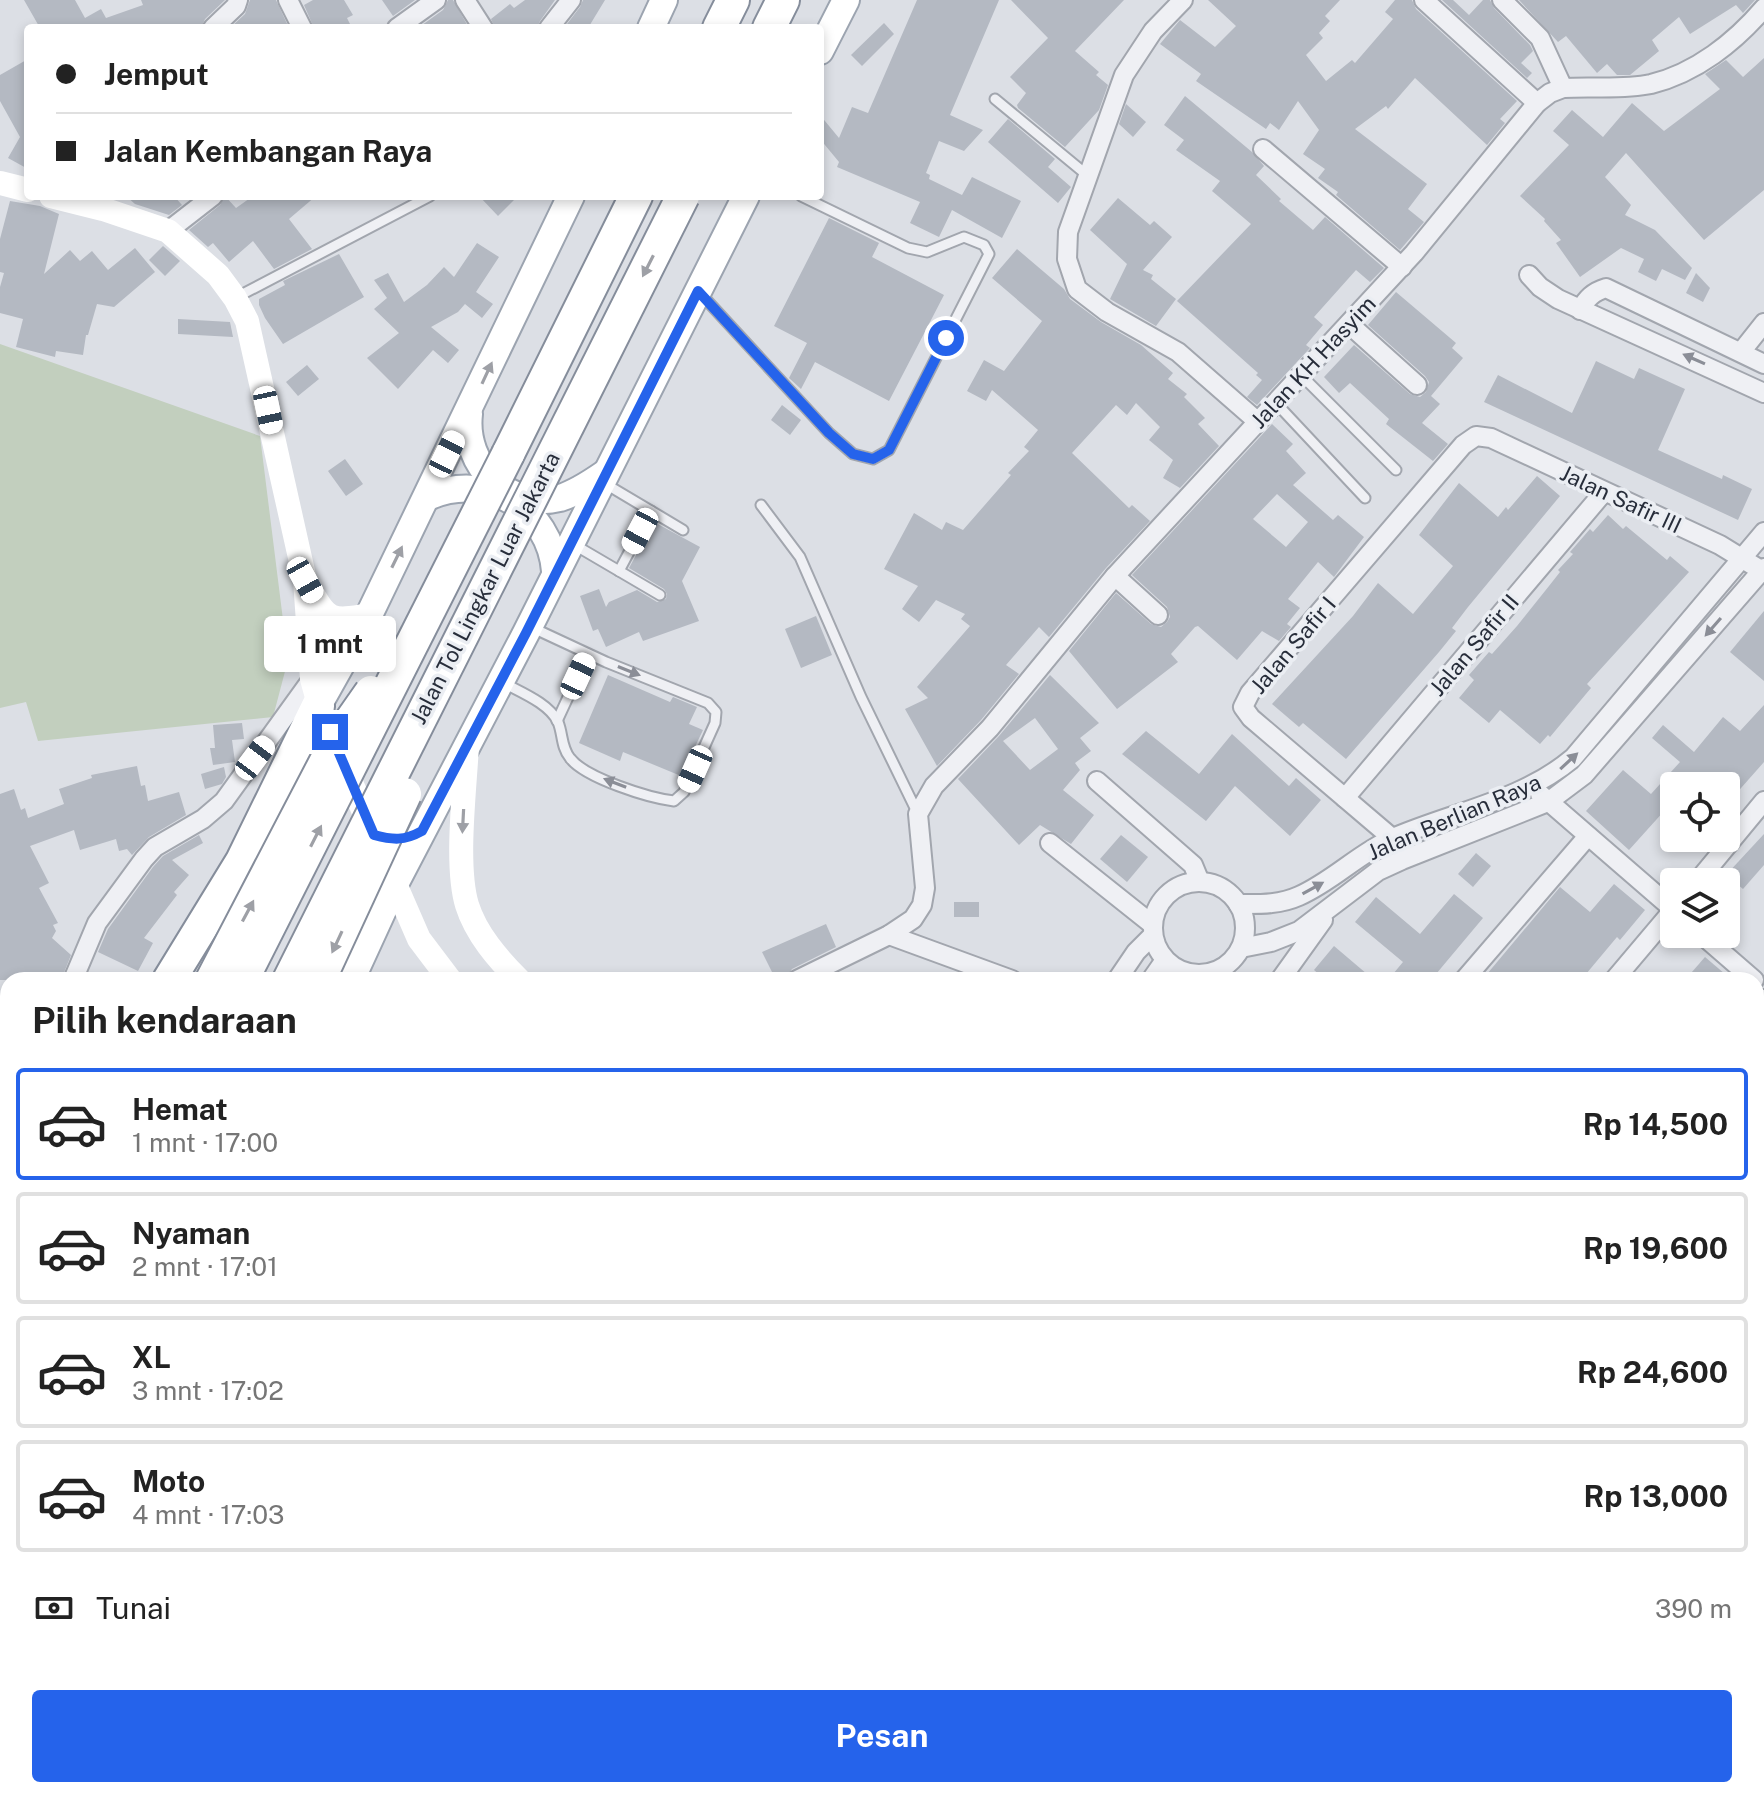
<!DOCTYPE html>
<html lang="id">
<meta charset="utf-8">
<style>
body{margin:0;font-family:"Public Sans",sans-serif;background:#f6f6f6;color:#222;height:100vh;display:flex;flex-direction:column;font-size:30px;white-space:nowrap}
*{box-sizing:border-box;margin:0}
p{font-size:26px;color:#767676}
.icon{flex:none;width:44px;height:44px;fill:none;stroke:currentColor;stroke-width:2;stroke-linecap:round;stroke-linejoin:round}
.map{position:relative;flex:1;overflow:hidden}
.side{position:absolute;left:0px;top:972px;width:1764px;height:826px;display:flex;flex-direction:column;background:#fff;border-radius:24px 24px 0 0;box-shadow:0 4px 12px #0003}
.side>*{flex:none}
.hud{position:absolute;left:24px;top:24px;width:800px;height:176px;border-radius:8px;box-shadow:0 4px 12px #0003;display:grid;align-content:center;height:176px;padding:0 32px;background:#fff}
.tools{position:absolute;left:1660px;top:772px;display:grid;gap:16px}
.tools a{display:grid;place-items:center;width:80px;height:80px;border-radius:8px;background:#fff;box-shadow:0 4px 12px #0003;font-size:40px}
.end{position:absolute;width:36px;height:36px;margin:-18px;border:10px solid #2563eb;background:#fff;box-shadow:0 0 0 4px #fff}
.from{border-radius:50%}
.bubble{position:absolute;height:56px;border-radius:8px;background:#fff;box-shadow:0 4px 12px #0003;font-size:26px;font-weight:700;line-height:56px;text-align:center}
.car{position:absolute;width:24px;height:48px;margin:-24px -12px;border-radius:10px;box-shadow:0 0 6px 2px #0007;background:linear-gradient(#fff 24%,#345 0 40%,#fff 0 76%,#345 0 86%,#fff 0)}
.hud b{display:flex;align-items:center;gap:28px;height:76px;font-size:30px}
.hud b+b{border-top:2px solid #e0e0e0}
.hud i{width:20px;height:20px;background:#222}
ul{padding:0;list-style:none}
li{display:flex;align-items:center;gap:24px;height:112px;margin:0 16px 12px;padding:0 16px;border:4px solid #e0e0e0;border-radius:8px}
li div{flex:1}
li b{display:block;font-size:30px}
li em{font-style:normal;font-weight:700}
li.current{border-color:#2563eb}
li>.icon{width:72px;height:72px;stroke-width:1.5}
h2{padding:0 32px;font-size:36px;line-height:96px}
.pay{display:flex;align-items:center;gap:20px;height:88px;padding:0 32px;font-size:30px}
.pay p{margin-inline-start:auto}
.primary-button{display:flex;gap:16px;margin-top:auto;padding:16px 32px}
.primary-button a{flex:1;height:92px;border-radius:8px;background:#2563eb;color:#fff;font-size:32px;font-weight:700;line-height:92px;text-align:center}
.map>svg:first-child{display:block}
.green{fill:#c2cfbe}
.water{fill:#99acc3}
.building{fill:#b4b9c2;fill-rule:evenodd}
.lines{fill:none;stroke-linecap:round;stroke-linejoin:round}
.service-casing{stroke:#a2a6ae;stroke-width:13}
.minor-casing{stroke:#a2a6ae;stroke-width:22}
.tertiary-casing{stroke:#a2a6ae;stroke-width:26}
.primary-casing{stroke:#9ca4b0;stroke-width:30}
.motorway-casing{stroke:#858d9b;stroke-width:36}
.service{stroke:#eff0f4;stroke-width:9}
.minor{stroke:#eff0f4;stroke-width:18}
.tertiary{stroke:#eff0f4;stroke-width:22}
.secondary{stroke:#fff;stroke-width:24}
.primary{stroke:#fff;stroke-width:26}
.motorway{stroke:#fff;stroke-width:32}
.motorway-bridge-casing{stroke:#858d9b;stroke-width:36;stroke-linecap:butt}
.motorway-bridge{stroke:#fff;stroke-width:32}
.oneway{fill:#9ea0a6}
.oneway2{fill:#8b8e97}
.route{stroke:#2563eb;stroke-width:10}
.labels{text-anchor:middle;stroke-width:7;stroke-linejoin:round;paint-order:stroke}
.street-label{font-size:22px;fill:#272d3a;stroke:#ebeef3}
</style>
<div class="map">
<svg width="1764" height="1797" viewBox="0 0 1764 1797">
<rect width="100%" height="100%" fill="#dcdfe5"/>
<polygon class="green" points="0,344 260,436 288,660 273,717 38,741 26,702 0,708"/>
<polygon class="water" points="1024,1790 1252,1790 1246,1797 1028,1797"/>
<g class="building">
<polygon points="24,0 75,0 85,18 101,9 106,18 143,5 141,0 225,0 205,19 201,28 40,28"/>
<polygon points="250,0 276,0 289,28 230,28 245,14"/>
<polygon points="313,0 344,0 353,15 347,18 352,28 314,28 304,5"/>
<polygon points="382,0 415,0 393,16"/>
<polygon points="448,0 453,0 469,28 418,28 443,10"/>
<polygon points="525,0 555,0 540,21 537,28 495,28 491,19 510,4 514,8"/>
<polygon points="583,0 605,0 588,28 564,28 580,7"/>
<polygon points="917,0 999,0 950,115 983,130 964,151 939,141 926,173 930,175 929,179 962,195 972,177 1021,201 1002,238 952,210 939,237 910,223 920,202 837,167 839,162 820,139 820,115 839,138 852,107 868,113"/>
<polygon points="1011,0 1124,0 1075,51 1099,72 1096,75 1108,85 1099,110 1065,147 1018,108 1017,105 1026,93 1010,77 1048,38"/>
<polygon points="1208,0 1340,0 1325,16 1330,21 1319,33 1323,38 1306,55 1326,81 1352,60 1355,63 1393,19 1385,12 1395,0 1412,0 1416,9 1517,101 1500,119 1505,123 1487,145 1415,78 1388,109 1386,106 1355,129 1427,184 1408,209 1424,222 1400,250 1336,195 1338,192 1318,178 1325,169 1303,154 1319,130 1298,101 1279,130 1270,123 1266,129 1196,81 1201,74 1160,44 1180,20 1215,47 1236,26"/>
<polygon points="1442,0 1453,0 1469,15 1483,0 1490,0 1494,8 1530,45 1533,51 1521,63 1532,73 1527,78"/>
<polygon points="1519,0 1755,0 1743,13 1736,5 1690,34 1679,17 1652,40 1659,51 1630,75 1617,75 1607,64 1597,73 1566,36 1558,42"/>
<polygon points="884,23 894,34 862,66 851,55"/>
<polygon points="1764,58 1764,190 1704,240 1626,153 1605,177 1631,205 1625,215 1655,230 1692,268 1685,280 1662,269 1656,281 1638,272 1644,259 1621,248 1580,277 1556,243 1561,240 1544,221 1545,219 1520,196 1569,145 1553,131 1572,110 1603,137 1632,103 1664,131 1720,89 1705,74 1726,60 1743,77"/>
<polygon points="28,59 28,169 8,158 20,137 0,101 0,75"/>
<polygon points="1185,96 1252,152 1264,166 1256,175 1281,199 1279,201 1313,230 1325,217 1384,268 1370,282 1356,270 1314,317 1323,325 1306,345 1310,348 1257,405 1247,397 1262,380 1256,375 1258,373 1177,301 1251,224 1212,191 1220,181 1176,150 1184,140 1164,125"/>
<polygon points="1126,104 1146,122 1133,137 1119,124"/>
<polygon points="1008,119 1055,159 1048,167 1071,187 1058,203 988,142"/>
<polygon points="126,196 174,196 182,205 169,215 135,204"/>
<polygon points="225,196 236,208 253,196 316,196 289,219 312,249 274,269 253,241 229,262 213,243 208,247 189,230 220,205"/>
<polygon points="479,196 518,196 498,216"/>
<polygon points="1118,198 1150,225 1154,221 1172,237 1143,270 1153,275 1151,279 1176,299 1156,326 1110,299 1127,264 1090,230"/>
<polygon points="10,201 40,206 59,214 44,274 70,250 80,261 92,251 108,270 135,248 155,272 114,307 97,304 88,335 86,335 83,355 56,351 55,357 16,347 23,319 0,313 0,287 4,273 0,272 0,239"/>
<polygon points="829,218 879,243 872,257 944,295 889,401 815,362 801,389 789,378 807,343 774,326"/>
<polygon points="477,243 499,257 476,292 493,304 482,318 465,304 458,312 431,327 459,350 448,363 433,350 398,389 367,358 399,333 374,309 387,298 374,280 388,273 404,302 427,285 444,267 454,277"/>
<polygon points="163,246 180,261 165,276 149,260"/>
<polygon points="1017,249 1064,289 1070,299 1101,322 1141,345 1173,373 1168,379 1187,394 1184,397 1205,418 1198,424 1219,446 1180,488 1163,478 1173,460 1149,440 1160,427 1136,403 1127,415 1116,405 1072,453 1129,508 1132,505 1150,521 1106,568 1049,637 1039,627 1006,665 1019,674 981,720 937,766 905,709 928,698 917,687 970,626 961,619 965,614 936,600 919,622 902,609 918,586 884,569 914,513 942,530 946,522 963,530 1011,475 1008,473 1029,451 1024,447 1038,430 992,390 986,401 967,391 984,360 1004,371 1042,321 992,278"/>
<polygon points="339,254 364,297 283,344 265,318 259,305 259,299 285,285 283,281"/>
<polygon points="1696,273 1710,288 1703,302 1686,293"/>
<polygon points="1396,292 1456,343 1452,348 1463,358 1431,396 1440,404 1422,423 1448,444 1433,461 1386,424 1389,419 1350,383 1339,393 1324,377 1354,345 1410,394 1420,397 1426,392 1429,382 1425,376 1368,325"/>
<polygon points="178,319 230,322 233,337 178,334"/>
<polygon points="1596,361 1634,379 1639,368 1685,389 1658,450 1722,479 1723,475 1752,489 1738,520 1484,402 1498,375 1572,413"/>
<polygon points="307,365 319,379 298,396 286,382"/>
<polygon points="782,405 801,420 790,435 771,420"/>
<path d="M1272,424l21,20 -7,7 20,22 -13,12 40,35 5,-5 26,22 -30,40 -16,-15 -30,37 12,9 -13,16 4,3 -12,14 -17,-10 -25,29 -39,-34 -3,1 -24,27 7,8 -61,47 -48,-58 47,-58 35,31 10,3 6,-5 3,-5 -3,-10 -35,-32zM1277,494l31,28 -22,25 -33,-28z"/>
<polygon points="345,459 363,484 346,496 328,471"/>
<polygon points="1537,476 1560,496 1468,607 1452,628 1456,631 1439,652 1346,759 1303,723 1299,727 1272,704 1353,616 1378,583 1413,614 1453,566 1419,535 1459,483 1498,517 1506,507 1508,510"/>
<polygon points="1608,515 1623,529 1626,526 1667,560 1670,556 1689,572 1587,684 1591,688 1550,737 1548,735 1540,744 1500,710 1489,723 1459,698 1474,680 1469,675 1489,652 1492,654 1517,626 1549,586 1560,572 1558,570 1573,554 1570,552 1590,529 1593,532"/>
<polygon points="654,522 700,547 682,581 699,621 643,641 639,632 606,647 598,629 593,631 580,596 599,589 606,607 609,602 637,590 657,602 666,599 667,594 664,589 629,568"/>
<polygon points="1764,611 1764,681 1730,652"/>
<polygon points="816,616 832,655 801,668 785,629"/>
<polygon points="608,675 670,702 673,697 697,707 689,724 703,730 681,776 623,752 620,761 579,743"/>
<path d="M1050,675l49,48 -19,15 11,13 -16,12 5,7 -17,20 31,25 -23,29 -31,-19 -21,20 -61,-66 41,-43zM1035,718l23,31 -28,21 -27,-29z"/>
<polygon points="1764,705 1764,762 1726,805 1726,786 1674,786 1674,818 1665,810 1629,850 1586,811 1623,770 1651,794 1680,762 1652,738 1663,725 1694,752 1723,717 1740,731"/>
<polygon points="242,723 244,739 232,740 235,762 213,765 210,748 215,748 213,725"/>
<polygon points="1146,731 1199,774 1232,734 1289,786 1296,778 1321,800 1290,836 1235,786 1206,821 1122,754"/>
<polygon points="137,766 141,786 145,785 148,801 179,792 186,815 149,837 132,855 127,849 119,851 116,839 80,850 74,830 30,846 49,883 39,888 58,923 53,925 56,931 52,938 71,955 61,980 0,980 0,794 14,789 21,810 25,808 28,818 64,804 59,789 92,778 91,775"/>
<polygon points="224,767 226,777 222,784 205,789 201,774"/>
<polygon points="1764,834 1764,865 1743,889 1726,875"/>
<polygon points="199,835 203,843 172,860 189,875 174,892 177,895 144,938 153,943 138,971 98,952 108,929 153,867 163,856"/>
<polygon points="1121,835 1148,857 1127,882 1100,859"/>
<polygon points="1476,853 1491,866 1473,887 1458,874"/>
<polygon points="1614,884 1645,910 1620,940 1617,937 1581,980 1482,980 1560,887 1590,912"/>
<polygon points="1454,894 1483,918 1431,980 1388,980 1403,962 1355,922 1376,897 1420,934"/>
<rect x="954" y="902" width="25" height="15"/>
<polygon points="826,924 836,947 792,969 785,980 776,980 762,952"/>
<polygon points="1334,946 1374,980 1326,980 1314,970"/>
<polygon points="1705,957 1732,980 1685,980"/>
</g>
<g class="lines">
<g class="service-casing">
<g id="service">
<polyline points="995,99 1087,175"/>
<polyline points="700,293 829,433 853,454 873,459 889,450 989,254 984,245 964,237 927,252 908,248 801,196"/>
<polyline points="235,298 430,196"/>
<polyline points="1301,375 1396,470"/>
<polyline points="1275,402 1365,498"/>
<polyline points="604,483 683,530"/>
<polyline points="761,505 800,557 861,697 918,814"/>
<polyline points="573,544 660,595"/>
<polyline points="619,571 651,511"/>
<path d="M502,682c18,10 47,21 56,40 5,12 3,25 12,36 15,20 79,40 104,43l10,-9 31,-69 1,-11 -8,-9 -102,-41 -73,-34"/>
<polyline points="557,721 588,654"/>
<polyline points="0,1681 8,1660"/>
<polyline points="735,1790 742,1797"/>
<polyline points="230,1797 274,1790"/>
</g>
</g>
<g class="minor-casing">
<g id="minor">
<polyline points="288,0 302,28"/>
<polyline points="465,0 483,28"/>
<polyline points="1183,0 1153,31 1124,75 1068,232 1067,259 1077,289 1107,312 1178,352 1257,421"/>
<polyline points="1424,0 1537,103"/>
<polyline points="1502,0 1540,38 1563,88"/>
<polyline points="213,28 236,6 238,0"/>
<polyline points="397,28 436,0"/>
<polyline points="549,28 571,0"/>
<polyline points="1263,149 1402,267"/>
<polyline points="168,231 213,196"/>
<polyline points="1529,275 1540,287 1558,299 1764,393"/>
<path d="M1580,310c7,-12 13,-18 26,-22l158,76"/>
<polyline points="1349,324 1417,385"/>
<polyline points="1741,352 1764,323"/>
<polyline points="1115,576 1158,615"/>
<polyline points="1097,781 1193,865 1200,882"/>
<polyline points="1540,794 1674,910"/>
<polyline points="1345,798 1603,493"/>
<polyline points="1392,838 1251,718 1243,707 1250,693 1463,445 1476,436 1491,438 1720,545 1764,572"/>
<polyline points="1050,843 1153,925"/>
<circle cx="1199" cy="928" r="46"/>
<polyline points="1697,882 1764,801"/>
<path d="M1238,904c21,0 41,1 61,-8 34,-15 60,-43 94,-58 60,-26 129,-37 180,-80l191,-226"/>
<polyline points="1701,934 1754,980"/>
<polyline points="889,935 1012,980"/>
<polyline points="1241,948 1271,942 1299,931 1378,871 1402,860 1548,802 1584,775 1764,568"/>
<polyline points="73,980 97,923 144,859 155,847 203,819 224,801 312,679"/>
<path d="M797,980l92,-45 24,-16 9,-14 3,-17 -7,-74 16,-28 56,-58 125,-152 299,-323 123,-150 13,-10 13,-5c29,-2 60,2 88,-4 45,-11 84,-42 113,-76"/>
<polyline points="1117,980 1136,952 1153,935"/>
<polyline points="1151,980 1165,960"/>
<polyline points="1280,980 1323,920"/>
<polyline points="1464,980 1588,836"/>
<polyline points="1614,980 1674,909"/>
<polyline points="1756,1009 1764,999"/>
<polyline points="0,1125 8,1112"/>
<polyline points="1756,1213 1764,1203"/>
<polyline points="0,1224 8,1211"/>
<polyline points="1756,1309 1764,1317"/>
<polyline points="807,1790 815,1797"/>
<polyline points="860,1790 868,1797"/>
<polyline points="1552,1797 1558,1790"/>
<polyline points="1608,1797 1614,1790"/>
</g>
</g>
<g class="tertiary-casing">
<polyline id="tertiary" points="1756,1583 1764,1575"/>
</g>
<g class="primary-casing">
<g id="primary">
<polyline points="651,28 664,0"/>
<polyline points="820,51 846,0"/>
<path d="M469,414c-6,51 39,97 91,84 16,-5 31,-15 44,-24"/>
<path d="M435,485l-5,11c58,-24 120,13 125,75"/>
<polyline points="318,706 369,615 571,196"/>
<polyline points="351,980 395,884 526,633 746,196"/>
<polyline points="173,1797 174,1790"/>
</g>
</g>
<g class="motorway-casing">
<g id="motorway">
<polyline points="719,28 733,0"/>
<polyline points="769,28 783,0"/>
<polyline points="508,454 636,196"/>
<polyline points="169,980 242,861 318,706"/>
<polyline points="0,1269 8,1254"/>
<polyline points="0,1361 8,1349"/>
<polyline points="0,1455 8,1440"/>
<polyline points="0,1565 8,1549"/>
<polyline points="11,1790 12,1797"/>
<polyline points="95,1797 111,1790"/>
</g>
</g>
<use href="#service" class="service"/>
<use href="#minor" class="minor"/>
<use href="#tertiary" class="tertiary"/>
<g class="secondary">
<polyline points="0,183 28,190"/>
<polyline points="51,196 103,209 168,231 218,275 235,298 247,321 305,580 312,679 322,715"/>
<path d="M308,586c20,35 22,36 61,29"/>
<path d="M467,745c-2,43 -12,120 0,160 9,29 31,54 52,75"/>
<polyline points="343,764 373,833"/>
<polyline points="389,870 419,939 450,980"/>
<polyline points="1756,1673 1764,1680"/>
<polyline points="1756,1734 1764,1741"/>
</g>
<use href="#primary" class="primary"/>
<use href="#motorway" class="motorway"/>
<g class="motorway-bridge-casing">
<g id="motorway-bridge">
<polyline points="212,980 336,742 371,692"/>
<polyline points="242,980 508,454"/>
<polyline points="289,980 683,196"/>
<polyline points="319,980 405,794"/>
</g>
</g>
<use href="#motorway-bridge" class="motorway-bridge"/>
</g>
<defs><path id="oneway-solid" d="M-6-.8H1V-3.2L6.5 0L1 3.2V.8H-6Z" transform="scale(2)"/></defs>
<g class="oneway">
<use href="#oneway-solid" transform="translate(648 266) rotate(117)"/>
<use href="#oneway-solid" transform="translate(487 373) rotate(-65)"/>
<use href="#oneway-solid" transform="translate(397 557) rotate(-64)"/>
<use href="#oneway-solid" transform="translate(463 821) rotate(93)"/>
<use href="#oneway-solid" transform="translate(316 836) rotate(-63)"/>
<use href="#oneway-solid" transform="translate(248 911) rotate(-62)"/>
<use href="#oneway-solid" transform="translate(337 942) rotate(115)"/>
</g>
<g class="oneway2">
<use href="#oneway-solid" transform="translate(1694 359) rotate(-156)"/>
<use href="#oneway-solid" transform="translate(1713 627) rotate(131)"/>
<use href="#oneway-solid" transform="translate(629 671) rotate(22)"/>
<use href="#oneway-solid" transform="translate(1569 761) rotate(-43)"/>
<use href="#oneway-solid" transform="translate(615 783) rotate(-159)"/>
<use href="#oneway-solid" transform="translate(1313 888) rotate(-29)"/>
</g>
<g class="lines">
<path class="route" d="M330,732l44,103c19,5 30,6 48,-4l104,-198 172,-342 131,142 24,21 20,5 16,-9 57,-112"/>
</g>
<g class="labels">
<g class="street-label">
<text transform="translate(1313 362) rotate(-47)" y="8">Jalan KH Hasyim</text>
<text transform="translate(1621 499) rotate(25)" y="8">Jalan Safir III</text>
<text transform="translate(485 588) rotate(-63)" y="8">Jalan Tol Lingkar Luar Jakarta</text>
<text transform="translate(1293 645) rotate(-50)" y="8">Jalan Safir I</text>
<text transform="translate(1474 645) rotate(-50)" y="8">Jalan Safir II</text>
<text transform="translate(1454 817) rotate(-23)" y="8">Jalan Berlian Raya</text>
</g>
</g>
</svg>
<div class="tools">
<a><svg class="icon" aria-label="locate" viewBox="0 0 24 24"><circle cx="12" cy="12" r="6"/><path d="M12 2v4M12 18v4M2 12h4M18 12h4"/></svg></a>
<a><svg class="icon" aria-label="layers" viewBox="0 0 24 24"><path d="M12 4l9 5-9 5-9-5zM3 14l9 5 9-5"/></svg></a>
</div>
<i class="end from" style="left:946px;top:338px"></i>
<i class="end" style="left:330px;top:732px"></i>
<div class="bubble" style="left:264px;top:616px;width:132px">1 mnt</div>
<i class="car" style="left:268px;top:410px;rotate:168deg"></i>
<i class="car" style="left:447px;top:454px;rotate:26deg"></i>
<i class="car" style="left:640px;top:531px;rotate:208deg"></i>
<i class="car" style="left:305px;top:580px;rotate:151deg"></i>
<i class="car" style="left:578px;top:676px;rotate:25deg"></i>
<i class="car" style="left:255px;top:758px;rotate:37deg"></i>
<i class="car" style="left:695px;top:769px;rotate:204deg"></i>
<div class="hud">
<b><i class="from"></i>Jemput</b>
<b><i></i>Jalan Kembangan Raya</b>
</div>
<section class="side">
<h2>Pilih kendaraan</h2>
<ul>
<li class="current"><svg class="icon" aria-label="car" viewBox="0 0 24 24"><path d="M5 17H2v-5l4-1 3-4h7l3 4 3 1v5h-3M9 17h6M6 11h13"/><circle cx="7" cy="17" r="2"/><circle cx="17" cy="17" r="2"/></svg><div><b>Hemat</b><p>1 mnt · 17:00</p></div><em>Rp 14,500</em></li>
<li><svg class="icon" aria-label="car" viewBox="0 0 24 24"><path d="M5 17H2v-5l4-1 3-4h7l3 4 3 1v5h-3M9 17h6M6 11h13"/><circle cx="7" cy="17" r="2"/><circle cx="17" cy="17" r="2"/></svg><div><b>Nyaman</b><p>2 mnt · 17:01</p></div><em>Rp 19,600</em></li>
<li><svg class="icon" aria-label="car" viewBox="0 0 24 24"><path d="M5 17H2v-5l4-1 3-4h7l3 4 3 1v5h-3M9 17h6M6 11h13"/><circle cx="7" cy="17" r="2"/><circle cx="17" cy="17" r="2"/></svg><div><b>XL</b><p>3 mnt · 17:02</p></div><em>Rp 24,600</em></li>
<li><svg class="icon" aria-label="car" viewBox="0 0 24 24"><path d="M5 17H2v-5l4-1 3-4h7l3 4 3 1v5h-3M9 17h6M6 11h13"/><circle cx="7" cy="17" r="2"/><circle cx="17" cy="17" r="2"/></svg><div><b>Moto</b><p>4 mnt · 17:03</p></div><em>Rp 13,000</em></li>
</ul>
<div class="pay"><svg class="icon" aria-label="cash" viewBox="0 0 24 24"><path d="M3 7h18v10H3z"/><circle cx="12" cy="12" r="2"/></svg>Tunai<p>390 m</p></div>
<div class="primary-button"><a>Pesan</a></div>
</section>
</div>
